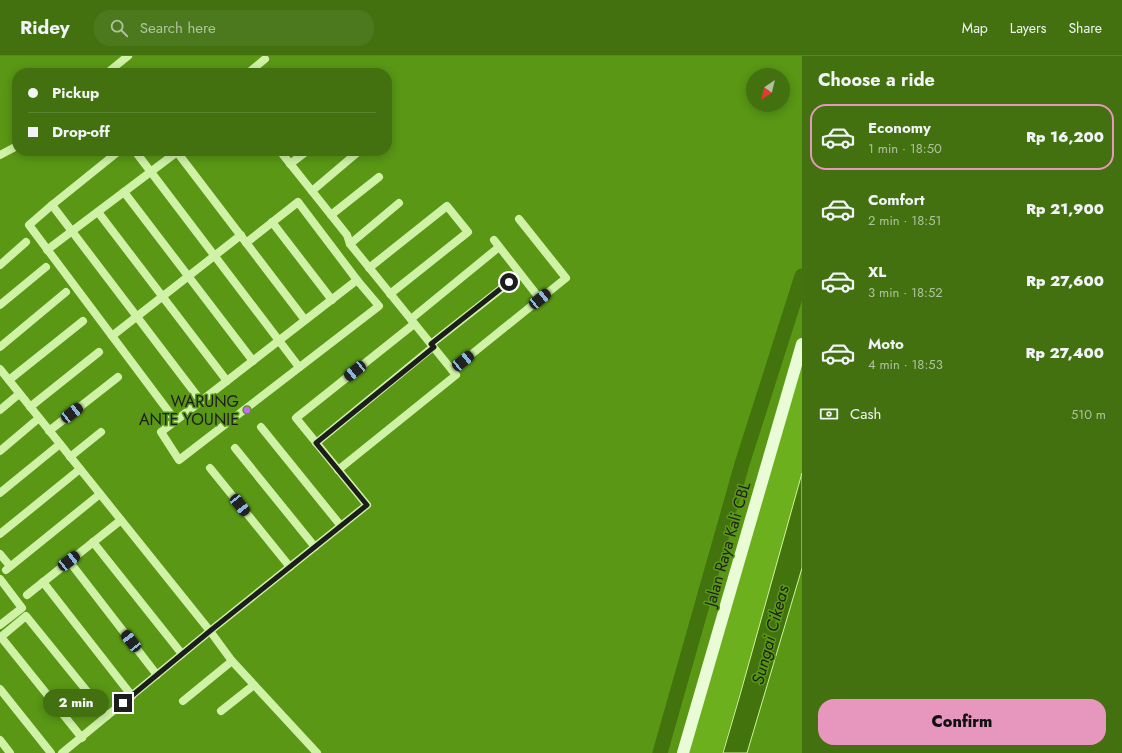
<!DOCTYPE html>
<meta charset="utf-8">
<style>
body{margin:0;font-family:Jost,sans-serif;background:#4d791e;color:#f1f3f6;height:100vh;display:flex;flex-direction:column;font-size:15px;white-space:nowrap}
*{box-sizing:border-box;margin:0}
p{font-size:13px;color:#afc29f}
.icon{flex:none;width:22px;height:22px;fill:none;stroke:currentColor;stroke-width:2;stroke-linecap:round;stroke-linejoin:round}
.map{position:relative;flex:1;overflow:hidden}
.drawer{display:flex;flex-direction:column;background:#437110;width:320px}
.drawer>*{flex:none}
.guide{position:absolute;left:12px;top:12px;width:380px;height:88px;border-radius:16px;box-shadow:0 2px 10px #0003;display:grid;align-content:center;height:88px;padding:0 16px;background:#437110}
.needle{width:26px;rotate:215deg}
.fabs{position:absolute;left:746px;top:12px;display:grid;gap:8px}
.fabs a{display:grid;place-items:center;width:44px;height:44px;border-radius:50%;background:#437110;box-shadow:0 2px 10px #0003;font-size:20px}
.end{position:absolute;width:18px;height:18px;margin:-9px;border:5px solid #1d1d1d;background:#fff;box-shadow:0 0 0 2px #fff}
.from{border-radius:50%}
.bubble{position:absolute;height:28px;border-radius:14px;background:#437110;box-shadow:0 2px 10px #0003;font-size:13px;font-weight:800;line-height:28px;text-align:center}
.car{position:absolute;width:12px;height:24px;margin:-12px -6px;border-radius:5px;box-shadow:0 0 3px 1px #0007;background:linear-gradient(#222 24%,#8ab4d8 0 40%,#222 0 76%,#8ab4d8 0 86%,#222 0)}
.guide b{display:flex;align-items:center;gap:14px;height:38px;font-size:15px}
.guide b+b{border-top:1px solid #5b8330}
.guide i{width:10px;height:10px;background:#f1f3f6}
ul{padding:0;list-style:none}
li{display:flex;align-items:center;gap:12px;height:66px;margin:0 8px 6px;padding:0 8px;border:2px solid transparent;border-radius:16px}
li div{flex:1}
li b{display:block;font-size:15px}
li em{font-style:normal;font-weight:800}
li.active{border-color:#e797bd}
li>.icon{width:36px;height:36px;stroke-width:1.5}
h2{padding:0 16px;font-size:18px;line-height:48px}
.pay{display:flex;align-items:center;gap:10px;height:44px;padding:0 16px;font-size:15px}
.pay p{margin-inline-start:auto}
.action{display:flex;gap:8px;margin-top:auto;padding:8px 16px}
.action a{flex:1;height:46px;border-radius:16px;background:#e797bd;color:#111;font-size:16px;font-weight:800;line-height:46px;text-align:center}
header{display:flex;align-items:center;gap:24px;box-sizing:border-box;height:56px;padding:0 20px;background:#437110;border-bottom:1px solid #5b8330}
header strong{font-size:19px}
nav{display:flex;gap:22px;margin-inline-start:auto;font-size:14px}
.search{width:280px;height:36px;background:#4d791e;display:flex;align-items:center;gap:10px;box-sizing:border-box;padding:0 14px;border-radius:16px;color:#afc29f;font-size:15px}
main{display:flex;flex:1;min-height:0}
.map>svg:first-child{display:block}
.green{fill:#6db01d}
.water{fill:#42730d;stroke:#ccf599}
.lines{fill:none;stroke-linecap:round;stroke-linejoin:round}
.river{stroke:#42730d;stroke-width:15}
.minor{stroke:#cff2a7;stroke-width:8}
.secondary{stroke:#eafcd6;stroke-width:12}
.route{stroke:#1d1d1d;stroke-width:5}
.poi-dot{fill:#c668ff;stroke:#599715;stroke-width:1.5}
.labels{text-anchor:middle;stroke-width:3;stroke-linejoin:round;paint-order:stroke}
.poi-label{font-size:16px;fill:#1d1d1d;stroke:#599715;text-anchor:end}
.street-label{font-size:16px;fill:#1d1d1d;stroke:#599715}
.water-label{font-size:17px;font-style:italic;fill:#1b1d19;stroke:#599715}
</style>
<header>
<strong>Ridey</strong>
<div class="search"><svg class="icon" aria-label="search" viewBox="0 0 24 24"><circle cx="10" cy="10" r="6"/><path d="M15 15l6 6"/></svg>Search here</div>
<nav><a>Map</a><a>Layers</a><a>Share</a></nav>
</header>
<main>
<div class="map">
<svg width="802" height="697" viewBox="0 0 802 697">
<rect width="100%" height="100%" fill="#599715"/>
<polygon class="green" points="802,288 802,417 760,570 722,697 683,697"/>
<polygon class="water" points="802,417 802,512 747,697 723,697 740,639"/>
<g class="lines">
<polyline class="river" points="660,697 742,408 802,220"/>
<g class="minor">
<polyline points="107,17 128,0"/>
<polyline points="248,17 265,3"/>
<polyline points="119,95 52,149 29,169 175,364"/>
<polyline points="135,95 299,311"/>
<polyline points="280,95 347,179 350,188 456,319 338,414"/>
<polyline points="0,99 17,90"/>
<polyline points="290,108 307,95"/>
<polyline points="312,135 358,96"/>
<polyline points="124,136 253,305"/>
<polyline points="52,149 201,345"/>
<polyline points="98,156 227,325"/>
<polyline points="331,159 379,121"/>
<polyline points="272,166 332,244"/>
<polyline points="494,184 540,243"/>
<polyline points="246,187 298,146 357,224"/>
<polyline points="350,188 399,147"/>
<polyline points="47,194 177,96 305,264"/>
<polyline points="0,209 26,186"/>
<polyline points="369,212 447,150 468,176 390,238"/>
<polygon points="357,224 379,250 179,404 161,376"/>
<polyline points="0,249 46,211"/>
<polyline points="411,263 499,191"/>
<polyline points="112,280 241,179"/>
<polyline points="431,288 520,218"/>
<polyline points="0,291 66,236"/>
<polyline points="0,313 210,575 232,605 317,697"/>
<polyline points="452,314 566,222 519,163"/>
<polyline points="9,324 83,265"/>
<polyline points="30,351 99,296"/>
<polyline points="0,354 19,338"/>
<polyline points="261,371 341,470"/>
<polyline points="49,375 118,321"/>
<polyline points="316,387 433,291"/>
<polyline points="235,392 315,491"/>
<polyline points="0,395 39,362"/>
<polyline points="70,401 101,376"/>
<polyline points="210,412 290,511"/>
<polyline points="0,437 60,388"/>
<polyline points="0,478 80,413"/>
<polyline points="93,486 182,598"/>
<polyline points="0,498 10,510"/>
<polyline points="69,505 157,619"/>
<polyline points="6,514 100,438"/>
<polyline points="0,523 22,552 0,569"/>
<polyline points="43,526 132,640"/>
<polyline points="27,539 121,464"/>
<polyline points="0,633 51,697"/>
<polyline points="183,645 232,605"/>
<polyline points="221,655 254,629"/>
<polyline points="82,682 1,581 26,560 107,660"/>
<polyline points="0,684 10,697"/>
<polyline points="62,697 210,575 367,449 296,362 414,268"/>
</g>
<polyline class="secondary" points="683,697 802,288"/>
</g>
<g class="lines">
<polyline class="route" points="123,647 210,575 367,449 316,387 434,291 431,288 509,226"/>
</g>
<circle class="poi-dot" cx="247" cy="354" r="4"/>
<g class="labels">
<g class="poi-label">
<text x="239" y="351">WARUNG<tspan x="239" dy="18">ANTE YOUNIE</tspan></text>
</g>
<g class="street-label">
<text transform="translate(727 488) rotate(-74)" y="6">Jalan Raya Kali CBL</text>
</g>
<g class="water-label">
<text transform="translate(770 579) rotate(-75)" y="6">Sungai Cikeas</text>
</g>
</g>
</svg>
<div class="fabs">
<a><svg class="needle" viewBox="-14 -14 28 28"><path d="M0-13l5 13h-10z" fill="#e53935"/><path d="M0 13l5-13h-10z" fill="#afc29f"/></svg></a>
</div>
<i class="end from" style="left:509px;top:226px"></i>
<i class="end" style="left:123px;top:647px"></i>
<div class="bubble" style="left:43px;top:633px;width:66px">2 min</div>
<i class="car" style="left:540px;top:243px;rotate:51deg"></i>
<i class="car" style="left:463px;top:305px;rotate:51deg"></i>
<i class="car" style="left:355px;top:315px;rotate:231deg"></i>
<i class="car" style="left:72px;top:357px;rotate:52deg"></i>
<i class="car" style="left:240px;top:449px;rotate:142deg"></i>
<i class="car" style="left:69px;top:505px;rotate:52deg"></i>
<i class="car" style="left:131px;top:585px;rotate:322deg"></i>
<div class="guide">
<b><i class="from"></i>Pickup</b>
<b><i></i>Drop-off</b>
</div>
</div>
<section class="drawer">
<h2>Choose a ride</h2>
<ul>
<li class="active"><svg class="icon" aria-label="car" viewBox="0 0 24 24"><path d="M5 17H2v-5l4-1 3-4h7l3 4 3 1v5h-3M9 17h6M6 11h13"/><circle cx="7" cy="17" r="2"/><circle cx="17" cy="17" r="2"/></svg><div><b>Economy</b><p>1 min · 18:50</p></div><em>Rp 16,200</em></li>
<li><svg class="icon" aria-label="car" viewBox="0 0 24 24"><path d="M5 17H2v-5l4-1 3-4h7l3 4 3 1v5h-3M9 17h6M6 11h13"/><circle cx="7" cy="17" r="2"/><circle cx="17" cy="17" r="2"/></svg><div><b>Comfort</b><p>2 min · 18:51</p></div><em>Rp 21,900</em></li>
<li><svg class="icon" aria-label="car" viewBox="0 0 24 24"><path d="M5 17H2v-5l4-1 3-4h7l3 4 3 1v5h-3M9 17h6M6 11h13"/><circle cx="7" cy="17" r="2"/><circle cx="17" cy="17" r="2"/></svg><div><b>XL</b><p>3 min · 18:52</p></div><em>Rp 27,600</em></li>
<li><svg class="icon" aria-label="car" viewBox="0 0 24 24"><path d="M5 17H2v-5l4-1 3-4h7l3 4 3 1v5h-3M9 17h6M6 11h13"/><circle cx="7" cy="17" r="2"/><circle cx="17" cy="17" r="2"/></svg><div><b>Moto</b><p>4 min · 18:53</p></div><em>Rp 27,400</em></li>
</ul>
<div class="pay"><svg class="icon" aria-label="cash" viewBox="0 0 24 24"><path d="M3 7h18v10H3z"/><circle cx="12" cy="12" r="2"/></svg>Cash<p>510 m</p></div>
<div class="action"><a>Confirm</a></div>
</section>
</main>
